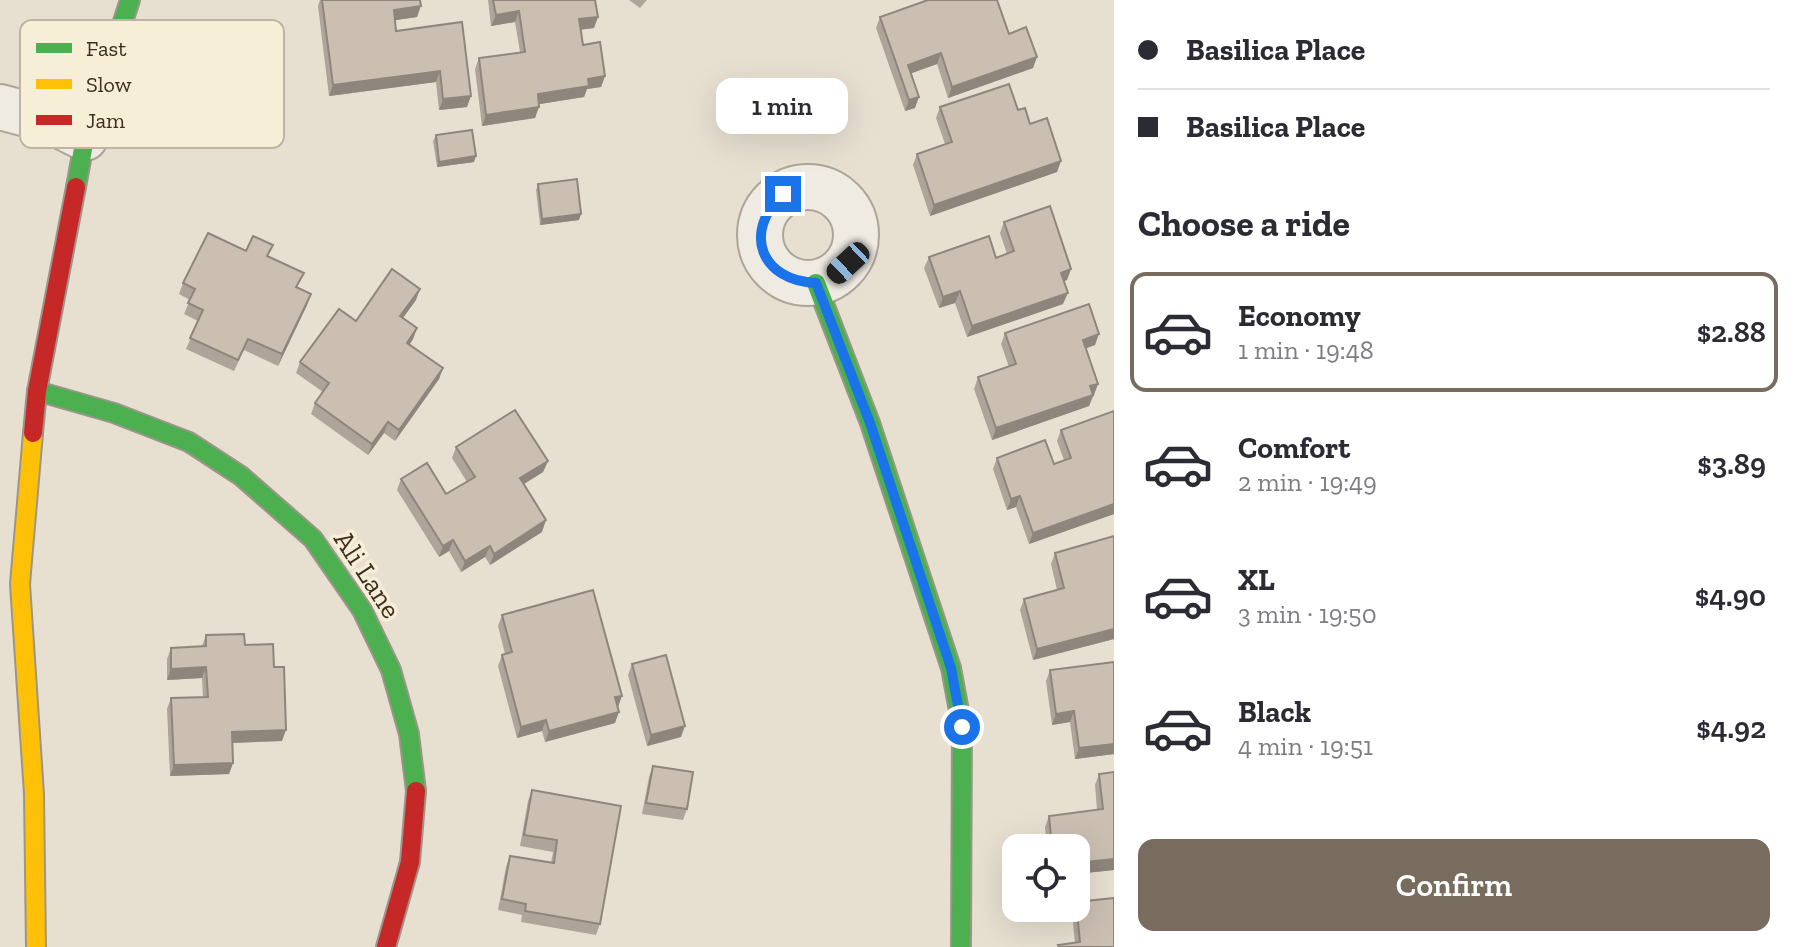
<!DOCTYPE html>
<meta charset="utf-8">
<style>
body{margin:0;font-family:"Zilla Slab",serif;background:#f7f7f7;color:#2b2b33;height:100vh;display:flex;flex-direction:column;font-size:30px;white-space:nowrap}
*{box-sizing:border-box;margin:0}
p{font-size:26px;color:#7c7c81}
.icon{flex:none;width:44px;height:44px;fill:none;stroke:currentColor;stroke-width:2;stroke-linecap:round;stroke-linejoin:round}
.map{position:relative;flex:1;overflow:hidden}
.panel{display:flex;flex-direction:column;background:#fff;width:680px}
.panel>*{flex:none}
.guide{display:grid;align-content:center;height:176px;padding:0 24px;background:#fff}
.controls{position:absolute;left:1002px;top:834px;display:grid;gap:16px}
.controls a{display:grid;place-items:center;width:88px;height:88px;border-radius:16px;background:#fff;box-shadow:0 8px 32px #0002;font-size:40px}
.end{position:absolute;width:36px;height:36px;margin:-18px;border:10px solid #1a73e8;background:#fff;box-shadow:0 0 0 4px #fff}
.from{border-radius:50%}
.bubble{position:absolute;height:56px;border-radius:16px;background:#fff;box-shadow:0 8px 32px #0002;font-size:26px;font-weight:600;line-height:56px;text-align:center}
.car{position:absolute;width:24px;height:48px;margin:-24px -12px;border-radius:10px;box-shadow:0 0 6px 2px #0007;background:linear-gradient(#222 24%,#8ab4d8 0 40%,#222 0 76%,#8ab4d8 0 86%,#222 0)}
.guide b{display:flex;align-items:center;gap:28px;height:76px;font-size:30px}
.guide b+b{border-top:2px solid #e1e1e2}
.guide i{width:20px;height:20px;background:#2b2b33}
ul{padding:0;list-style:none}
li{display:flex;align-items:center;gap:24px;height:120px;margin:0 16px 12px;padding:0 8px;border:4px solid transparent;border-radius:16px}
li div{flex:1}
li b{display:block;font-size:30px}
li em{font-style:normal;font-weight:600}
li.current{border-color:#786c5e}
li>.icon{width:72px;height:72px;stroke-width:1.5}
h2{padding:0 24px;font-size:36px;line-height:96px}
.cta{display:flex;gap:16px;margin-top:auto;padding:16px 24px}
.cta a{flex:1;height:92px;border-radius:16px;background:#786c5e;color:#fff;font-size:32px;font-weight:600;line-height:92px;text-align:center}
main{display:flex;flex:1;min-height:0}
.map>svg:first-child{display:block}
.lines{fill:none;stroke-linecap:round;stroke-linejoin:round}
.street-casing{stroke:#ada599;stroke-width:48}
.fast-casing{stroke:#9c958a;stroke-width:22}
.slow-casing{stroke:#9c958a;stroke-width:22}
.jam-casing{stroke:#9c958a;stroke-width:22}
.street{stroke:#efebe3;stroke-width:44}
.fast{stroke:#4caf50;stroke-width:18}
.slow{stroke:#ffc107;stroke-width:18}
.jam{stroke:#c62828;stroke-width:18}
.wall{fill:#afa499}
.shaded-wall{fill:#8e867d}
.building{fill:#cbbfb2;stroke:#8e867d;stroke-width:2}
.route{stroke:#1a73e8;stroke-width:10}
.labels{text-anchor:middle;stroke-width:7;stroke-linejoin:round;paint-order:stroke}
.street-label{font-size:28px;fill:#3d2e20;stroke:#f7eed8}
.key{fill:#f7eed8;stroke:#bfb4a1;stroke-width:2}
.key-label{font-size:22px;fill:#3d2e20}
</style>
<main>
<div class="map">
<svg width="1114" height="947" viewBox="0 0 1114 947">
<rect width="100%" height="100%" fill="#e7e0d1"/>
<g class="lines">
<g class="street-casing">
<g id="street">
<polyline points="0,107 49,120 85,138"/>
<circle cx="808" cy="235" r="48"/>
</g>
</g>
<g class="fast-casing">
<g id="fast">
<polyline points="76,187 85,138 130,0"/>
<polyline points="816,283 870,423 951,668 962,727 961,947"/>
<polyline points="37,391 114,413 189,442 241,476 313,539 362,610 391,670 409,734 416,791"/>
</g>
</g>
<g class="slow-casing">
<polyline id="slow" points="33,433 20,584 34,794 36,947"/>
</g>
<g class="jam-casing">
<g id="jam">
<polyline points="33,433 37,391 76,187"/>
<polyline points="386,947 410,862 416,791"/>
</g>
</g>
<use href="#street" class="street"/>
<use href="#fast" class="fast"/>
<use href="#slow" class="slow"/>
<use href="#jam" class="jam"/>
</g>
<g class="wall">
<polygon points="320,0 420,0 417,17 395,20 396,31 462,22 467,107 439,110 436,82 329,96 318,6"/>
<polygon points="488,0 595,0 594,28 581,30 583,45 605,76 601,87 587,89 584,97 539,104 535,118 482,126 475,69 479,58 520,52 515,22 491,26"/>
<polygon points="629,0 647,0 640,8"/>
<polygon points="880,17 1009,34 1033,68 948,98 937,64 911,73 915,108 905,111 876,28"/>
<polygon points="940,107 1030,124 1057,172 930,216 913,165 917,154 945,144 936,118"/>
<polygon points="436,135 474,162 437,167 433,141"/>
<polygon points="538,184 579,220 540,225 536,190"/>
<polygon points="1004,222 1071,269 1067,280 1064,281 1063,304 967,337 955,303 939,308 924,268 929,257 996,258 1007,254 1000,233"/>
<polygon points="246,251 268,256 298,288 307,305 278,366 244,350 234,371 186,349 198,321 184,314 190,300 179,294 183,283"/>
<polygon points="416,300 403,318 417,328 413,339 410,344 443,368 439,379 395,441 384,433 368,455 311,414 315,403 323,392 296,373 300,362 356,321"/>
<polygon points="1005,333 1095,345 1086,348 1094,395 1089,406 992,440 974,389 978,377 1009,367 1001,344"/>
<polygon points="1114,411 1114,514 1029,544 1016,507 1007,510 993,469 997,458 1054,464 1064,460 1057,441 1061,430"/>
<polygon points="456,447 548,461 543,472 524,484 542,532 490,565 485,557 461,572 449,551 439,557 397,490 401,479 446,494 467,482 452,458"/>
<polygon points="1114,536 1114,639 1033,660 1020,610 1024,599 1057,590 1051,564 1055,553"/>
<polygon points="502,615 618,707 615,723 545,742 542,731 517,738 498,666 502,655 505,654 498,626"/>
<polygon points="206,635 245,645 274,667 282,741 232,743 233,763 229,774 170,776 167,709 171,698 203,697 202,678 167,680 167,659 171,648 202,646"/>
<polygon points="1114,662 1114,754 1075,759 1070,722 1052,725 1046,681 1050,670"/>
<polygon points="632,664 681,737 647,746 628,675"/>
<polygon points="653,766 687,809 683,820 642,814 649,777"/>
<polygon points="1099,774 1114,870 1076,874 1076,848 1047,848 1045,827 1049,816 1097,810 1095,785"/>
<polygon points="532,790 600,924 596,935 521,922 522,915 498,910 506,867 510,856 551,863 553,852 520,846 528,801"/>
<polygon points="1074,908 1076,908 1114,947 1058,947 1058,945 1075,943 1072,914"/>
</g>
<g class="shaded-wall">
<polygon points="421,6 417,17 390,21 394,10"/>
<polygon points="519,11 515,22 491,26 496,15"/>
<polygon points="598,17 594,28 575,30 579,19"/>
<polygon points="941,53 937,64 904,76 908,65"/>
<polygon points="1037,57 1033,68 948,98 952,87"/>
<polygon points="440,71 436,82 329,96 333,85"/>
<polygon points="605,76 601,87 587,89 584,97 534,105 538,94 588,79"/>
<polygon points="471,96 467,107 439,110 443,99"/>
<polygon points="919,97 915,108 905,111 909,100"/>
<polygon points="539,107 535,118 482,126 486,115"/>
<polygon points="476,156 474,162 437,167 439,162"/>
<polygon points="1061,161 1057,172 930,216 934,205"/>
<polygon points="581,214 579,220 540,225 542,219"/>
<polygon points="1071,269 1067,280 1057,284 1061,273"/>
<polygon points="420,289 416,300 396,327 400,316"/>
<polygon points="960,291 955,303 939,308 943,297"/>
<polygon points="1068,293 1063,304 967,337 972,326"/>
<polygon points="311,294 307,305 278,366 282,354"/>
<polygon points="417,328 413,339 403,354 407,343"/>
<polygon points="1099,334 1095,345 1079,351 1083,340"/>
<polygon points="443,368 439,379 395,441 399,430"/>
<polygon points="1098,384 1094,395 1086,397 1090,386"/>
<polygon points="1093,395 1089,406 992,440 996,428"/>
<polygon points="388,422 384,433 368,455 372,444"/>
<polygon points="548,461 543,472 516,489 520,478"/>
<polygon points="1020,496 1016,507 1007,510 1011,499"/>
<polygon points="1114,504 1114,514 1029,544 1033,533"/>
<polygon points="546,520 542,532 490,565 494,554"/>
<polygon points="453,540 449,551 439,557 443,546"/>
<polygon points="490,546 485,557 461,572 465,561"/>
<polygon points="1114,629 1114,639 1033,660 1037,649"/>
<polygon points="206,667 202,678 167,680 171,669"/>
<polygon points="622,696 618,707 615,697"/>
<polygon points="1074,711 1070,722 1052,725 1056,714"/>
<polygon points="619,712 615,723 545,742 549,731"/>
<polygon points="546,720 542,731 517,738 521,727"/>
<polygon points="685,726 681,737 647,746 651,735"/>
<polygon points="286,730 282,741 228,743 232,732"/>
<polygon points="1114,744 1114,754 1075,759 1079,748"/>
<polygon points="233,763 229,774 170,776 174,765"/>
<polygon points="1114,859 1114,870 1076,874 1076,863"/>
</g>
<g class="building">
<polygon points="322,0 420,0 421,6 394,10 396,31 462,22 471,96 443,99 440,71 333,85"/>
<polygon points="493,0 595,0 598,17 579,19 583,45 600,42 605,76 588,79 589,86 538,94 539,107 486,115 479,58 525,52 519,11 496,15"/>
<polygon points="928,0 997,0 1009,34 1026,27 1037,57 952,87 941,53 908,65 919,97 909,100 880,17"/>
<polygon points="1009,84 1018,110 1025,108 1030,124 1047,118 1061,161 934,205 917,154 952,142 940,107"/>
<polygon points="472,130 476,156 439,162 436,135"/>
<polygon points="577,179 581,214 542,219 538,184"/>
<polygon points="1050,206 1071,269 1061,273 1068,293 972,326 960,291 943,297 929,257 989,236 996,258 1014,251 1004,222"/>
<polygon points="208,233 246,251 253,236 273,245 267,256 304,273 296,287 311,294 282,354 248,339 238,360 190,338 203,310 188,303 195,289 183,283"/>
<polygon points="392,269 420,289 400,316 417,328 407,343 443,368 399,430 388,422 372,444 315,403 329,383 300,362 339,309 356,321"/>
<polygon points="1089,304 1099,334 1083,340 1098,384 1090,386 1093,395 996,428 978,377 1016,364 1005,333"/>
<polygon points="515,410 548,461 520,478 546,520 494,554 490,546 465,561 453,540 443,546 401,479 427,463 446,494 475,477 456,447"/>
<polygon points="1114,411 1114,504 1033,533 1020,496 1011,499 997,458 1045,440 1054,464 1071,458 1061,430"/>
<polygon points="1114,536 1114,629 1037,649 1024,599 1064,588 1055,553"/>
<polygon points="593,590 622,696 615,697 619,712 549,731 546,720 521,727 502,655 512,652 502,615"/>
<polygon points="244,634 245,645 273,644 274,667 284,667 286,730 232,732 233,763 174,765 171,698 208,697 206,667 171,669 171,648 206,646 206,635"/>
<polygon points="666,655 685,726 651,735 632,664"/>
<polygon points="1114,662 1114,744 1079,748 1074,711 1056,714 1050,670"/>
<polygon points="653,766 693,772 687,809 646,803"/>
<polygon points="1114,772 1114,859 1076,863 1076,848 1052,848 1049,816 1103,809 1099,774"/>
<polygon points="532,790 621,806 600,924 525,911 526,904 502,899 510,856 554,863 557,840 524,835"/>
<polygon points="1114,898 1114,947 1059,947 1058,945 1080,942 1076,902"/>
</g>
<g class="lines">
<path class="route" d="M783,194c-41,38 -22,87 33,89l54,140 81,245 11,59"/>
</g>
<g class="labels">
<g class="street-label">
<text transform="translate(368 574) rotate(57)" y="10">Ali Lane</text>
</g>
</g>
<rect x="20" y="20" width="264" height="128" rx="12" class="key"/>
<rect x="36" y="43" width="36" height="10" fill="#4caf50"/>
<rect x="36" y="79" width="36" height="10" fill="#ffc107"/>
<rect x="36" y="115" width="36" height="10" fill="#c62828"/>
<g class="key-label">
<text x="86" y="56">Fast</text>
<text x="86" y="92">Slow</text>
<text x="86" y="128">Jam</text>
</g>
</svg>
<div class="controls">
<a><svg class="icon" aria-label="locate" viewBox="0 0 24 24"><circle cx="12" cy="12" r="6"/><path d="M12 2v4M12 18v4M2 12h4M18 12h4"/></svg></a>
</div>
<i class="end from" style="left:962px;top:727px"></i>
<i class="end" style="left:783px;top:194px"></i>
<div class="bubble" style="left:716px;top:78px;width:132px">1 min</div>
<i class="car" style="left:848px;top:263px;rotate:227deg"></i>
</div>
<section class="panel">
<div class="guide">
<b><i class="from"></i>Basilica Place</b>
<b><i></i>Basilica Place</b>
</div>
<h2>Choose a ride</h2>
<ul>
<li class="current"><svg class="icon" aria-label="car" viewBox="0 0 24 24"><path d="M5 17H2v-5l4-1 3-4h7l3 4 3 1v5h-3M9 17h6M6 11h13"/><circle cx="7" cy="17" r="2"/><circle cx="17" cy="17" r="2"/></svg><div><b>Economy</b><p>1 min · 19:48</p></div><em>$2.88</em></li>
<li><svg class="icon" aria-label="car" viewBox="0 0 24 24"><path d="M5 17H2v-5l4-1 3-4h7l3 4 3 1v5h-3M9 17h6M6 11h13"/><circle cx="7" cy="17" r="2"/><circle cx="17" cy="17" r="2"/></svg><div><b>Comfort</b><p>2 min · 19:49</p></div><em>$3.89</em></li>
<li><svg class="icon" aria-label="car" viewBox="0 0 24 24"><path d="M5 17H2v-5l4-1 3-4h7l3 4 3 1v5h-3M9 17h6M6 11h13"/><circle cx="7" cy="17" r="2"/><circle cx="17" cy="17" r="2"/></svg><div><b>XL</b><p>3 min · 19:50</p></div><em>$4.90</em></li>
<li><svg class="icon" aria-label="car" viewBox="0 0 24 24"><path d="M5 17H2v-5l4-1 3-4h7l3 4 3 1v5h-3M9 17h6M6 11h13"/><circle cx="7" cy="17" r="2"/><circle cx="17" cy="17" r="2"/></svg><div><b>Black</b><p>4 min · 19:51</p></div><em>$4.92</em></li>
</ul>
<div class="cta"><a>Confirm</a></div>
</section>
</main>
